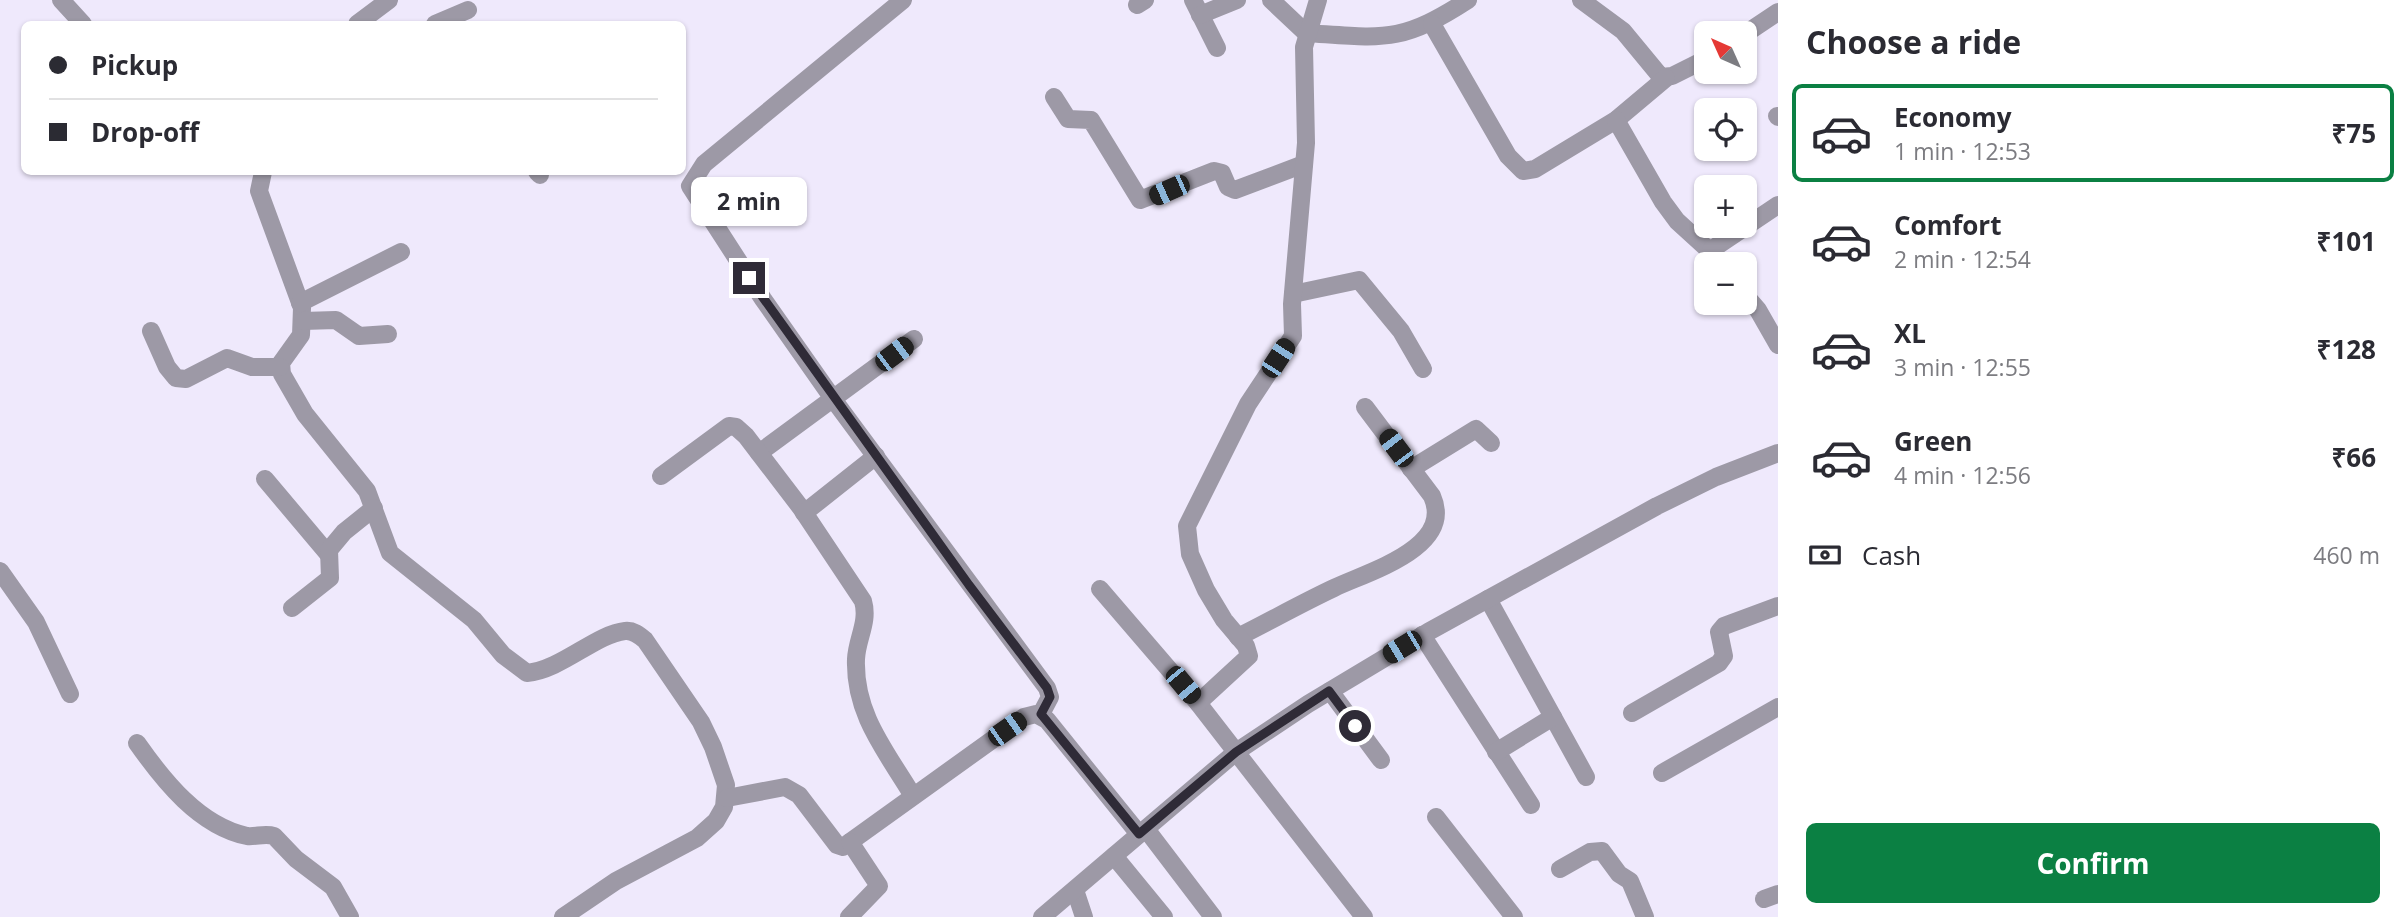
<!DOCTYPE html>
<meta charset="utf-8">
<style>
body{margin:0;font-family:"Open Sans",sans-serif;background:#f2f2f3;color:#2b2b33;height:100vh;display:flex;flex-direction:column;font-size:26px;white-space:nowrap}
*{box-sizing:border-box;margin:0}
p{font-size:23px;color:#7c7c81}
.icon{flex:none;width:38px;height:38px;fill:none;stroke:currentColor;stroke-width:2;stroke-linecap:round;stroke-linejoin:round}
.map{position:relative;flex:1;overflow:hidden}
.sheet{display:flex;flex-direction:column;background:#fff;width:630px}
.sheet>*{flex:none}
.hud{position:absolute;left:21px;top:21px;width:665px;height:154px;border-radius:10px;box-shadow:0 2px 5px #0004;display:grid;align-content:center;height:154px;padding:0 28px;background:#fff}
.needle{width:46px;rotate:315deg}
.tools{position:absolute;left:1694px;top:21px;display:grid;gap:14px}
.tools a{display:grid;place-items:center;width:63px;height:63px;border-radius:10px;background:#fff;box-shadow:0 2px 5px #0004;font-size:35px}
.end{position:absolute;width:32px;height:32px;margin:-16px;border:9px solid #2f2b37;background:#fff;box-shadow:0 0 0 4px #fff}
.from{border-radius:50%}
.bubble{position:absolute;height:49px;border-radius:10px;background:#fff;box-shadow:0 2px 5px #0004;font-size:23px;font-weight:700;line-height:49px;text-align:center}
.car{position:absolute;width:21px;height:42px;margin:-21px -10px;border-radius:9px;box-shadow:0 0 5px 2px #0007;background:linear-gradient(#222 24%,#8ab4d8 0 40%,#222 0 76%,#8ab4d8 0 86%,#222 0)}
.hud b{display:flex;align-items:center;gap:24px;height:66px;font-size:26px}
.hud b+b{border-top:2px solid #e1e1e2}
.hud i{width:18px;height:18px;background:#2b2b33}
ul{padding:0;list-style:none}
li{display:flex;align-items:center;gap:21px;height:98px;margin:0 14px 10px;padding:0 14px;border:4px solid transparent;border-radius:10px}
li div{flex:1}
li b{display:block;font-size:26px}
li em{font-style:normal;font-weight:700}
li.active{border-color:#0b8043}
li>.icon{width:63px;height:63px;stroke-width:1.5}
h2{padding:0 28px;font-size:32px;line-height:84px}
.pay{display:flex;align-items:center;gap:18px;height:77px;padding:0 28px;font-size:26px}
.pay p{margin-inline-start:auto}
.action{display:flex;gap:14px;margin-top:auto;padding:14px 28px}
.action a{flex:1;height:80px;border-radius:10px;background:#0b8043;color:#fff;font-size:28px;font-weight:700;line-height:80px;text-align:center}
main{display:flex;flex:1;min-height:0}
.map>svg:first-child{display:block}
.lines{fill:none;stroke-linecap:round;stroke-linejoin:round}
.minor{stroke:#9d99a6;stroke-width:18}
.route{stroke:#2f2b37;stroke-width:9}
</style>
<main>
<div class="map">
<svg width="1778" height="917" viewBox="0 0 1778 917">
<rect width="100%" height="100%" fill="#efe9fc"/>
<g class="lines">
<g class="minor">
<polyline points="61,0 83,24"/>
<polyline points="903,0 704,164 690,186 763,299 836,403 1047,688 1050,697 1041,714"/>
<polyline points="1193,0 1217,48"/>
<path d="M1271,0l35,33c78,5 94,11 162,-33"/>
<polyline points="1581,0 1623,31 1661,77 1672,76 1706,59"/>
<polyline points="1137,5 1145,0"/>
<polyline points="1200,15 1237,0"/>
<polyline points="357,24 389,0"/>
<polyline points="435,24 468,10"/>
<polyline points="1432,24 1508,156 1523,171 1535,169 1616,120 1666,78"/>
<polyline points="1745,34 1778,12"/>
<polyline points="1054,97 1068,119 1091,120 1140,200 1214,171 1222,173 1228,187 1235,190 1304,164"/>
<polyline points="1777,116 1778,117"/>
<polyline points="1616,120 1663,202 1677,221 1724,264"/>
<path d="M263,172l-4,19 43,117 -1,27 -20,28 1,11 23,40 62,77 23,62 84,67 29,35 24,18c34,-3 69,-39 98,-42 8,-1 14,4 20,9l56,82 12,25 13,38 -2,22 -8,14 -19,17 -81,43 -53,36"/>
<polyline points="537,172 540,175"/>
<polyline points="1711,250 1778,205"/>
<polyline points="1293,294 1359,280 1401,331 1423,369"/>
<polyline points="1745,295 1758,310 1778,345"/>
<polyline points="300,303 401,252"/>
<polyline points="303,321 336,320 359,336 388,334"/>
<polyline points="151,331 167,367 176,378 186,379 227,358 252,367 280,367"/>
<polyline points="759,453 914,339"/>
<polyline points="1411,469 1476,429 1491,443"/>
<path d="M661,476l68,-50 7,1 10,9 55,72 62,93c6,21 -6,37 -7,58 -2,55 30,92 57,137"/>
<polyline points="265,479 329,555"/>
<polyline points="804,513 876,456"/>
<polyline points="0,571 36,622 70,694"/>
<polyline points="1100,589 1198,703 1364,917"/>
<polyline points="1488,599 1586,777"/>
<polyline points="292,608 330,578 329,550 344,532 374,508"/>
<polyline points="1422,635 1531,805"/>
<path d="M1238,637c32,-16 64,-34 96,-49 33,-16 121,-40 98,-92l-67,-89"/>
<polyline points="1330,691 1381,760"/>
<polyline points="1198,703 1249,656 1246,646 1224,620 1206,590 1190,554 1187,526 1248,404 1293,336 1292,304 1306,143 1304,47 1318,0"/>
<polyline points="1632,713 1719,663 1724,656 1719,632 1724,626 1778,606"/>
<path d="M137,743c26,37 62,83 110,93 9,1 18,-3 27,0l22,23 37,28 17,30"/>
<polyline points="1496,752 1553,717"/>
<polyline points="1662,773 1778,707"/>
<polyline points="727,798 785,787 799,795 837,845 843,847 1024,717 1036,714 1047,720 1139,834"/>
<polyline points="1436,817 1514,917"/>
<polyline points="1146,829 1213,917"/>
<polyline points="1114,856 1164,917"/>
<polyline points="1560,869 1590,852 1602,851 1619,874 1630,881 1645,917"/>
<polyline points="1075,890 1084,917"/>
<polyline points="1764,899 1778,894"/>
<polyline points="849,917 879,886 850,842"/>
<polyline points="1042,917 1236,752 1308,704 1428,632 1657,506 1716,477 1778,453"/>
</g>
</g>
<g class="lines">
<polyline class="route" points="749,278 969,585 1047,688 1050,697 1041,714 1139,834 1236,752 1329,691 1355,726"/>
</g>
</svg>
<div class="tools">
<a><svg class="needle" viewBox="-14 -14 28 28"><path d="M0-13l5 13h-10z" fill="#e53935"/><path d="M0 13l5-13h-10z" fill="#7c7c81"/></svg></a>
<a><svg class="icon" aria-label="locate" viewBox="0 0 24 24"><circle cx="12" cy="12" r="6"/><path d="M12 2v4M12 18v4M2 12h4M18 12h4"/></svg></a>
<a>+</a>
<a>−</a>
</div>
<i class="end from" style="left:1355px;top:726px"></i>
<i class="end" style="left:749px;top:278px"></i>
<div class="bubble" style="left:691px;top:177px;width:116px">2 min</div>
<i class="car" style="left:1169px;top:190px;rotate:246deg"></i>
<i class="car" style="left:894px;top:354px;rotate:53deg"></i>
<i class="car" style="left:1278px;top:358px;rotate:33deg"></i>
<i class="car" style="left:1396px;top:448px;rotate:323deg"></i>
<i class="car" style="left:1402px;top:647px;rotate:239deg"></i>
<i class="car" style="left:1183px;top:685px;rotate:140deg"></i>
<i class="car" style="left:1007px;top:729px;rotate:55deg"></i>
<div class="hud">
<b><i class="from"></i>Pickup</b>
<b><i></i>Drop-off</b>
</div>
</div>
<section class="sheet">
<h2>Choose a ride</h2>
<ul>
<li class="active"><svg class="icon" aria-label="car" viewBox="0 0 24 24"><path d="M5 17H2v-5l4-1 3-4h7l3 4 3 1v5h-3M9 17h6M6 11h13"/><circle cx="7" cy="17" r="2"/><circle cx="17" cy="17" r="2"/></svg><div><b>Economy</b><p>1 min · 12:53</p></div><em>₹75</em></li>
<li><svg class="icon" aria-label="car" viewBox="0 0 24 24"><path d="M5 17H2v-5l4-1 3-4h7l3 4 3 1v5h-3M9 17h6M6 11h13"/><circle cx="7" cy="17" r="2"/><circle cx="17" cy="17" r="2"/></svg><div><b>Comfort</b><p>2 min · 12:54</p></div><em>₹101</em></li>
<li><svg class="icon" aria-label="car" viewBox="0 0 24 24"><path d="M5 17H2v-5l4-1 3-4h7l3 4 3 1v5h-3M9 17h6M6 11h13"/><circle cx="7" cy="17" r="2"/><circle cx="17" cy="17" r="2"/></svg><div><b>XL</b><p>3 min · 12:55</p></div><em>₹128</em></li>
<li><svg class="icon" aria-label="car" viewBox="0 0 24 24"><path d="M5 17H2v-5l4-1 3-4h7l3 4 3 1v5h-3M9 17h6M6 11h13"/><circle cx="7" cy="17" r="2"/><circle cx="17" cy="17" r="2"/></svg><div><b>Green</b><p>4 min · 12:56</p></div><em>₹66</em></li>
</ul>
<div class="pay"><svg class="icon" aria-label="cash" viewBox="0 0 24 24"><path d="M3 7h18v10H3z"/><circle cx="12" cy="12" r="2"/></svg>Cash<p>460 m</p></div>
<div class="action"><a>Confirm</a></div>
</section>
</main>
